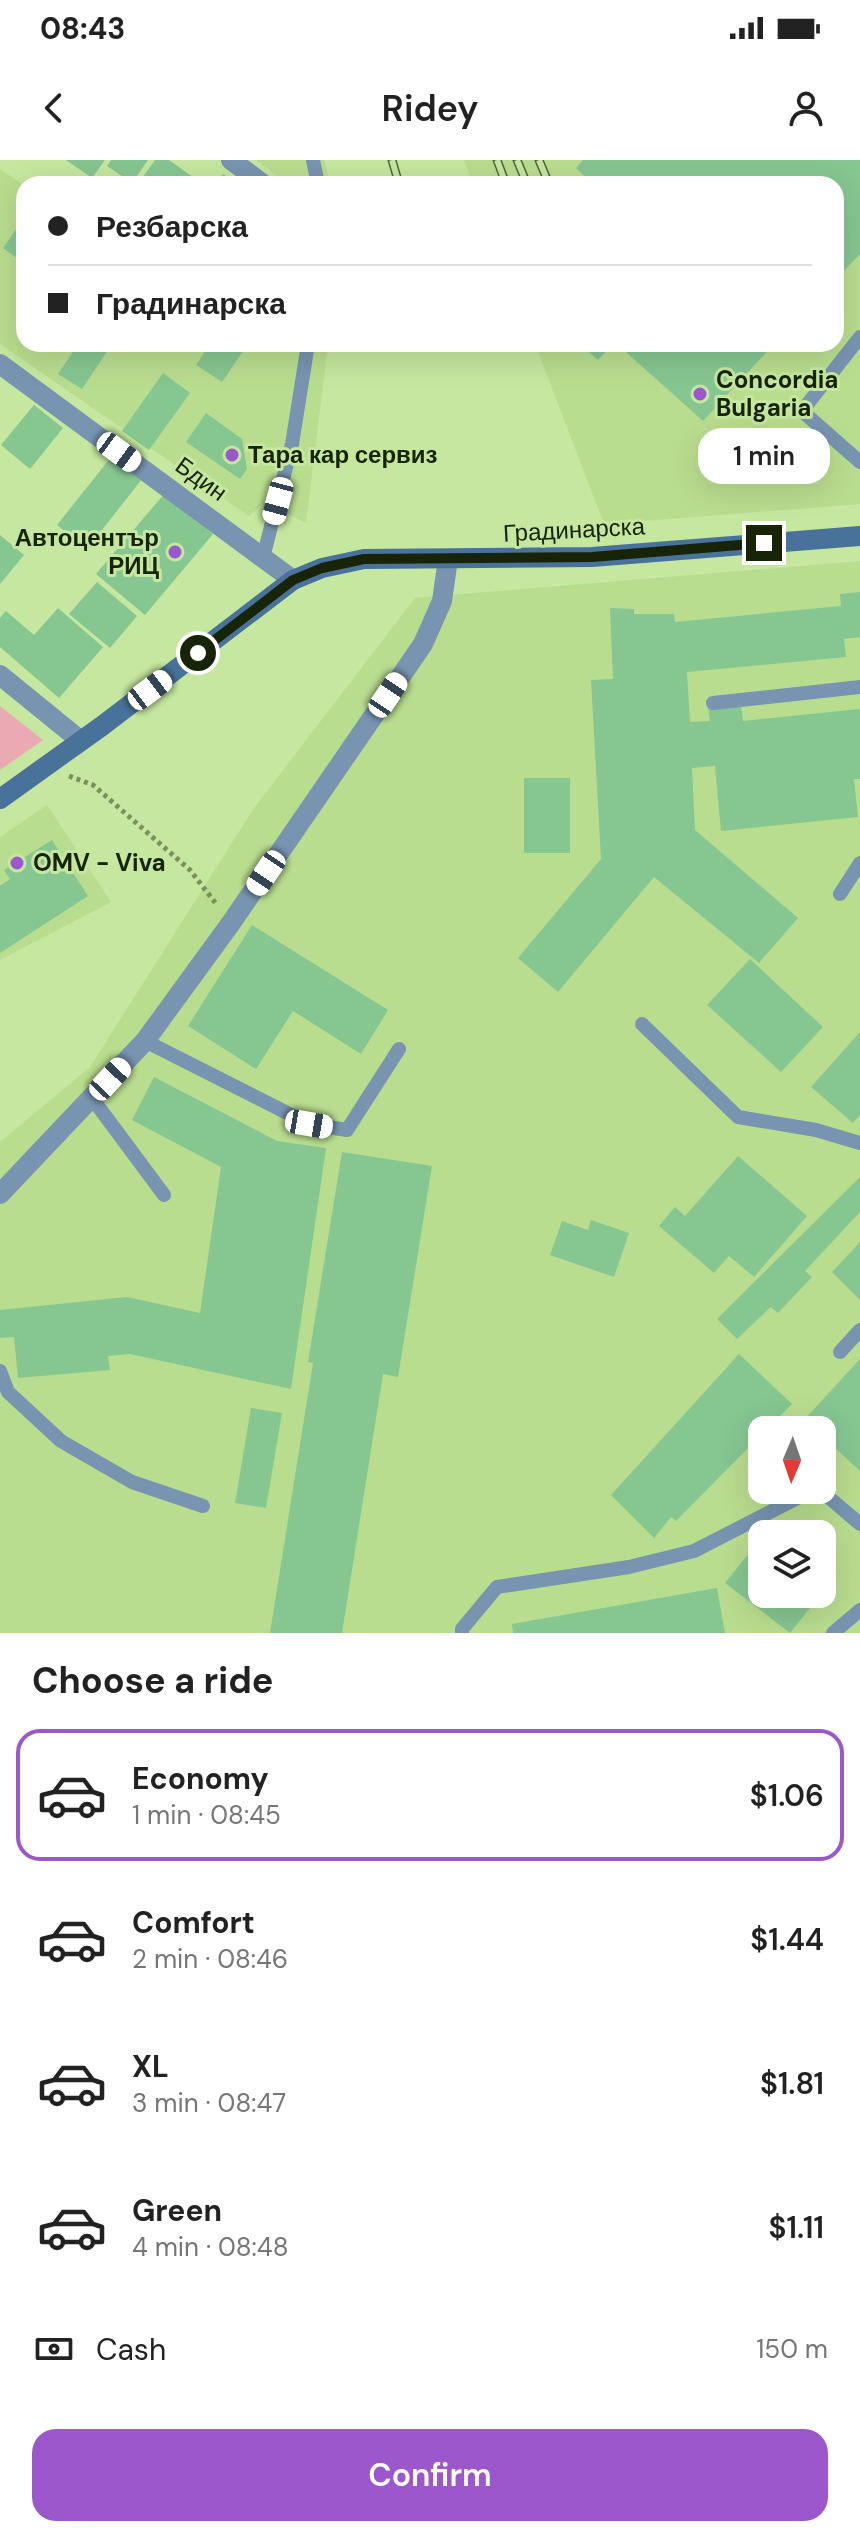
<!DOCTYPE html>
<meta charset="utf-8">
<style>
body{margin:0;font-family:"DM Sans",sans-serif;background:#f2f2f2;color:#222;height:100vh;display:flex;flex-direction:column;font-size:30px;white-space:nowrap}
*{box-sizing:border-box;margin:0}
p{font-size:26px;color:#767676}
.icon{flex:none;width:44px;height:44px;fill:none;stroke:currentColor;stroke-width:2;stroke-linecap:round;stroke-linejoin:round}
.map{position:relative;height:1473px;overflow:hidden}
.sheet{display:flex;flex-direction:column;background:#fff;flex:1}
.sheet>*{flex:none}
.hud{position:absolute;left:16px;top:16px;width:828px;height:176px;border-radius:24px;box-shadow:0 8px 32px #0002;display:grid;align-content:center;height:176px;padding:0 32px;background:#fff}
.needle{width:52px;rotate:182deg}
.buttons{position:absolute;left:748px;top:1256px;display:grid;gap:16px}
.buttons a{display:grid;place-items:center;width:88px;height:88px;border-radius:16px;background:#fff;box-shadow:0 8px 32px #0002;font-size:40px}
.end{position:absolute;width:36px;height:36px;margin:-18px;border:10px solid #182407;background:#fff;box-shadow:0 0 0 4px #fff}
.from{border-radius:50%}
.bubble{position:absolute;height:56px;border-radius:24px;background:#fff;box-shadow:0 8px 32px #0002;font-size:26px;font-weight:600;line-height:56px;text-align:center}
.car{position:absolute;width:24px;height:48px;margin:-24px -12px;border-radius:10px;box-shadow:0 0 6px 2px #0007;background:linear-gradient(#fff 24%,#345 0 40%,#fff 0 76%,#345 0 86%,#fff 0)}
.hud b{display:flex;align-items:center;gap:28px;height:76px;font-size:30px}
.hud b+b{border-top:2px solid #e0e0e0}
.hud i{width:20px;height:20px;background:#222}
ul{padding:0;list-style:none}
li{display:flex;align-items:center;gap:24px;height:132px;margin:0 16px 12px;padding:0 16px;border:4px solid transparent;border-radius:24px}
li div{flex:1}
li b{display:block;font-size:30px}
li em{font-style:normal;font-weight:600}
li.current{border-color:#9b57cb}
li>.icon{width:72px;height:72px;stroke-width:1.5}
h2{padding:0 32px;font-size:36px;line-height:96px}
.pay{display:flex;align-items:center;gap:20px;height:88px;padding:0 32px;font-size:30px}
.pay p{margin-inline-start:auto}
.action{display:flex;gap:16px;margin-top:auto;padding:16px 32px}
.action a{flex:1;height:92px;border-radius:24px;background:#9b57cb;color:#fff;font-size:32px;font-weight:600;line-height:92px;text-align:center}
.status{display:flex;justify-content:space-between;align-items:center;height:56px;padding:0 40px;background:#fff;direction:ltr}
.status svg{height:22px;fill:currentColor}
header{display:flex;justify-content:space-between;align-items:center;height:104px;padding:0 32px;background:#fff;font-size:36px;font-weight:600}
.map>svg:first-child{display:block}
.built{fill:#b9dd8f;fill-rule:evenodd}
.green{fill:#e9aab3}
.building{fill:#86c691}
.lines{fill:none;stroke-linecap:round;stroke-linejoin:round}
.path{stroke:#79915c;stroke-width:5;stroke-dasharray:4 4;stroke-linecap:butt}
.lane{stroke:#7894b0;stroke-width:14}
.street{stroke:#7894b0;stroke-width:20}
.secondary{stroke:#48729a;stroke-width:20}
.rail-casing{stroke:#516439;stroke-width:9}
.rail{stroke:#c5e79f;stroke-width:6;stroke-dasharray:18;stroke-linecap:butt}
.route{stroke:#182407;stroke-width:10}
.poi-dot{fill:#9b57cb;stroke:#c5e79f;stroke-width:3}
.labels{text-anchor:middle;stroke-width:6;stroke-linejoin:round;paint-order:stroke}
.poi-label{font-size:24px;font-weight:bold;fill:#182407;stroke:#c5e79f;text-anchor:start}
.street-label{font-size:24px;fill:#182407;stroke:#c5e79f}
</style>
<div class="status"><b>08:43</b><svg viewBox="0 0 49 12"><path d="M0 12V9h3v3zM5 12V6h3v6zM10 12V3h3v9zM15 12V0h3v12zM26 1h20v11H26zM47 4h2v5h-2z"/></svg></div>
<header><svg class="icon" aria-label="back" viewBox="0 0 24 24"><path d="M15 5l-7 7 7 7"/></svg>Ridey<svg class="icon" aria-label="person" viewBox="0 0 24 24"><circle cx="12" cy="8" r="4"/><path d="M4 21q1-7 8-7t8 7"/></svg></header>
<div class="map">
<svg width="860" height="1473" viewBox="0 0 860 1473">
<rect width="100%" height="100%" fill="#c5e79f"/>
<g class="built">
<polygon points="256,0 324,0 330,24 288,24"/>
<polygon points="464,0 860,0 860,344 604,364 535,184 836,184 836,24 473,24"/>
<polygon points="0,9 24,25 24,184 328,184 306,363 265,343 249,356 0,184"/>
<path d="M860,401v1072h-860v-491l90,-75 164,-259 161,-210zM762,1270h60v60h-60zM762,1374h60v60h-60z"/>
<polygon points="47,645 111,742 0,800 0,677"/>
</g>
<polygon class="green" points="0,546 43,580 0,610"/>
<g class="building">
<polygon points="66,0 105,0 92,18"/>
<polygon points="111,0 148,0 132,23 107,6"/>
<polygon points="155,0 169,0 197,20 194,24 138,24"/>
<polygon points="583,0 860,0 860,94 836,119 836,24 593,24 576,8"/>
<polygon points="223,14 238,24 215,24"/>
<polygon points="24,58 24,103 3,88"/>
<polygon points="78,184 112,184 82,229 58,214"/>
<polygon points="210,184 248,184 222,222 196,205"/>
<polygon points="580,184 613,184 598,200"/>
<polygon points="617,184 774,184 703,261"/>
<polygon points="163,213 190,233 149,290 122,271"/>
<polygon points="34,245 63,268 30,309 1,285"/>
<polygon points="206,253 242,279 247,309 240,319 186,282"/>
<polygon points="112,296 142,319 87,389 57,365"/>
<polygon points="165,333 213,374 145,455 96,414"/>
<polygon points="0,375 24,395 0,424"/>
<polygon points="97,422 137,456 110,488 69,454"/>
<polygon points="860,432 860,477 844,479 846,497 687,512 690,562 710,561 708,548 741,545 743,561 860,549 860,619 854,619 858,657 721,671 715,606 692,608 695,670 798,758 759,803 654,717 558,832 518,798 601,699 591,520 613,519 610,448 634,449 634,454 674,454 675,462 841,446 840,434"/>
<polygon points="58,448 103,487 59,538 0,487 0,458 6,451 34,475"/>
<rect x="524" y="618" width="46" height="75"/>
<polygon points="52,680 88,736 0,793 0,726 10,719 4,710"/>
<polygon points="252,765 388,850 361,894 293,851 256,909 188,866"/>
<polygon points="750,799 823,867 781,912 707,845"/>
<polygon points="860,872 860,955 853,963 811,927"/>
<polygon points="154,917 277,981 326,988 291,1229 130,1194 108,1196 110,1210 18,1218 14,1177 0,1178 0,1150 127,1137 200,1153 221,1007 132,960"/>
<polygon points="342,992 432,1006 398,1217 383,1214 342,1473 270,1473 313,1203 308,1202"/>
<polygon points="738,996 807,1056 754,1117 729,1096 714,1113 659,1066 675,1047 685,1056"/>
<polygon points="860,1017 860,1052 805,1111 812,1117 778,1153 771,1147 737,1179 717,1159"/>
<polygon points="591,1060 629,1073 614,1117 550,1095 562,1061 588,1070"/>
<polygon points="860,1082 860,1140 832,1112"/>
<polygon points="739,1194 792,1244 766,1270 762,1270 762,1274 676,1361 671,1357 654,1378 611,1335"/>
<polygon points="860,1199 860,1311 822,1276 822,1270 815,1270 804,1260"/>
<polygon points="251,1248 282,1253 266,1348 235,1343"/>
<polygon points="771,1365 782,1374 764,1374"/>
<polygon points="762,1377 762,1434 821,1434 790,1473 725,1423"/>
<polygon points="822,1405 836,1416 822,1433"/>
<polygon points="717,1428 725,1473 513,1473 512,1464"/>
</g>
<g class="lines">
<polyline class="path" points="69,616 93,625 190,710 217,745"/>
<g class="lane">
<polyline points="313,0 318,24"/>
<polyline points="860,177 802,251 860,302"/>
<polyline points="263,398 292,284 308,184"/>
<polyline points="713,543 860,527"/>
<polyline points="840,734 860,703"/>
<polyline points="642,864 738,957 816,970 860,983"/>
<polyline points="145,881 309,964 347,970 399,889"/>
<polyline points="92,938 164,1035"/>
<polyline points="840,1192 860,1170"/>
<polyline points="0,1211 8,1232 61,1281 132,1322 203,1346"/>
<polyline points="820,1330 860,1364"/>
<polyline points="462,1473 462,1469 497,1427 629,1407 694,1391 813,1330"/>
<polyline points="833,1473 860,1450"/>
</g>
<g class="street">
<polyline points="231,0 263,24"/>
<polyline points="0,204 293,420"/>
<polyline points="0,515 81,581"/>
<polyline points="0,1034 145,881 231,763 423,484 442,441 448,399"/>
</g>
<polyline class="secondary" points="0,639 102,566 293,420 322,408 364,399 592,397 860,376"/>
<g class="rail-casing">
<g id="rail">
<polyline points="392,0 399,24"/>
<polyline points="497,0 506,24"/>
<polyline points="517,0 527,24"/>
<polyline points="539,0 549,24"/>
</g>
</g>
<use href="#rail" class="rail"/>
</g>
<g class="lines">
<polyline class="route" points="198,493 293,420 322,408 364,399 592,397 764,383"/>
</g>
<g class="poi-dot">
<circle cx="700" cy="234" r="8"/>
<circle cx="232" cy="295" r="8"/>
<circle cx="175" cy="392" r="8"/>
<circle cx="17" cy="703" r="8"/>
</g>
<g class="labels">
<g class="poi-label">
<text x="716" y="228">Concordia<tspan x="716" dy="28">Bulgaria</tspan></text>
<text x="248" y="303">Тара кар сервиз</text>
<text x="159" y="386" text-anchor="end">Автоцентър<tspan x="159" dy="28">РИЦ</tspan></text>
<text x="33" y="711">OMV - Viva</text>
</g>
<g class="street-label">
<text transform="translate(201 319) rotate(36)" y="8">Бдин</text>
<text transform="translate(574 370) rotate(-3)" y="8">Градинарска</text>
</g>
</g>
</svg>
<div class="buttons">
<a><svg class="needle" viewBox="-14 -14 28 28"><path d="M0-13l5 13h-10z" fill="#e53935"/><path d="M0 13l5-13h-10z" fill="#767676"/></svg></a>
<a><svg class="icon" aria-label="layers" viewBox="0 0 24 24"><path d="M12 4l9 5-9 5-9-5zM3 14l9 5 9-5"/></svg></a>
</div>
<i class="end from" style="left:198px;top:493px"></i>
<i class="end" style="left:764px;top:383px"></i>
<div class="bubble" style="left:698px;top:268px;width:132px">1 min</div>
<i class="car" style="left:119px;top:292px;rotate:126deg"></i>
<i class="car" style="left:278px;top:341px;rotate:195deg"></i>
<i class="car" style="left:150px;top:530px;rotate:53deg"></i>
<i class="car" style="left:388px;top:535px;rotate:34deg"></i>
<i class="car" style="left:266px;top:713px;rotate:214deg"></i>
<i class="car" style="left:110px;top:919px;rotate:43deg"></i>
<i class="car" style="left:309px;top:964px;rotate:100deg"></i>
<div class="hud">
<b><i class="from"></i>Резбарска</b>
<b><i></i>Градинарска</b>
</div>
</div>
<section class="sheet">
<h2>Choose a ride</h2>
<ul>
<li class="current"><svg class="icon" aria-label="car" viewBox="0 0 24 24"><path d="M5 17H2v-5l4-1 3-4h7l3 4 3 1v5h-3M9 17h6M6 11h13"/><circle cx="7" cy="17" r="2"/><circle cx="17" cy="17" r="2"/></svg><div><b>Economy</b><p>1 min · 08:45</p></div><em>$1.06</em></li>
<li><svg class="icon" aria-label="car" viewBox="0 0 24 24"><path d="M5 17H2v-5l4-1 3-4h7l3 4 3 1v5h-3M9 17h6M6 11h13"/><circle cx="7" cy="17" r="2"/><circle cx="17" cy="17" r="2"/></svg><div><b>Comfort</b><p>2 min · 08:46</p></div><em>$1.44</em></li>
<li><svg class="icon" aria-label="car" viewBox="0 0 24 24"><path d="M5 17H2v-5l4-1 3-4h7l3 4 3 1v5h-3M9 17h6M6 11h13"/><circle cx="7" cy="17" r="2"/><circle cx="17" cy="17" r="2"/></svg><div><b>XL</b><p>3 min · 08:47</p></div><em>$1.81</em></li>
<li><svg class="icon" aria-label="car" viewBox="0 0 24 24"><path d="M5 17H2v-5l4-1 3-4h7l3 4 3 1v5h-3M9 17h6M6 11h13"/><circle cx="7" cy="17" r="2"/><circle cx="17" cy="17" r="2"/></svg><div><b>Green</b><p>4 min · 08:48</p></div><em>$1.11</em></li>
</ul>
<div class="pay"><svg class="icon" aria-label="cash" viewBox="0 0 24 24"><path d="M3 7h18v10H3z"/><circle cx="12" cy="12" r="2"/></svg>Cash<p>150 m</p></div>
<div class="action"><a>Confirm</a></div>
</section>
